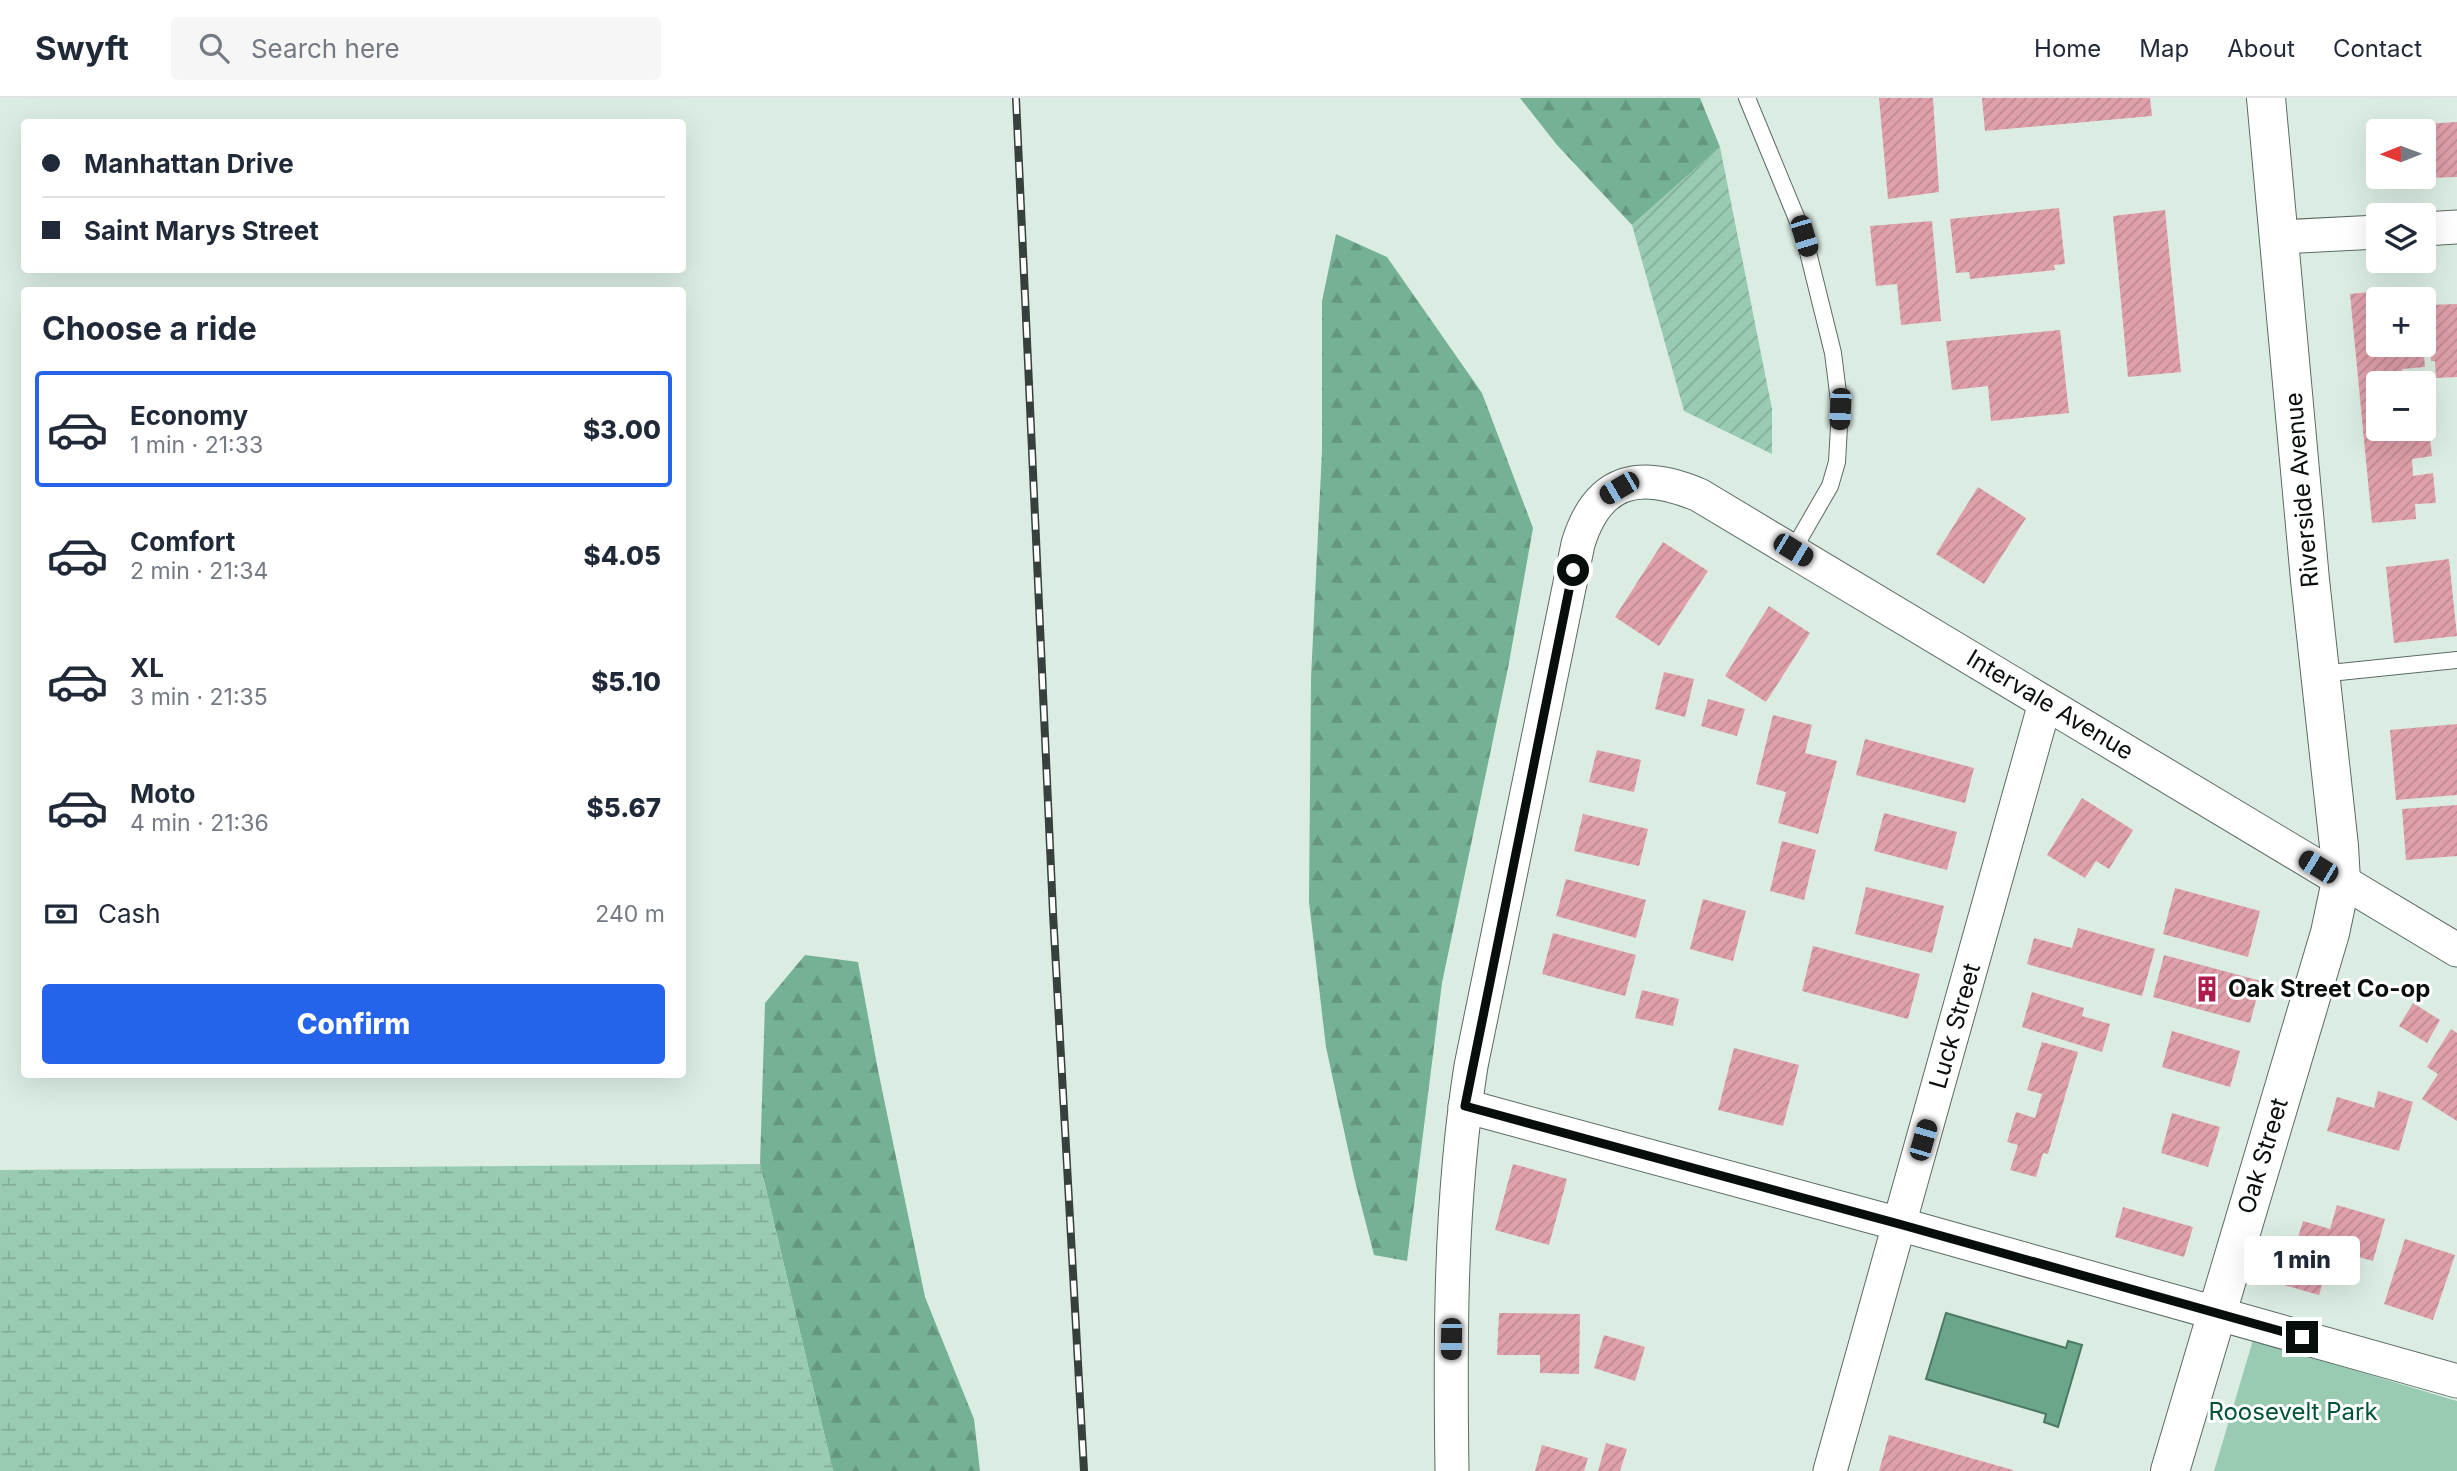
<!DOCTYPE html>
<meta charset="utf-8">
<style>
body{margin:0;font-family:Inter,sans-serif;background:#f6f6f7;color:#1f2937;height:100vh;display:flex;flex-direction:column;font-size:26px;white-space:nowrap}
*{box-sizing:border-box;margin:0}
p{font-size:23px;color:#747a83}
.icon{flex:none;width:38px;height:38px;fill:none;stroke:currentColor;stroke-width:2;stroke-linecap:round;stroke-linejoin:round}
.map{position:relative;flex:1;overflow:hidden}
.side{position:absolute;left:21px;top:189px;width:665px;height:791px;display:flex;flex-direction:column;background:#fff;border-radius:7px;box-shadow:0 7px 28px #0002}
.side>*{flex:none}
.top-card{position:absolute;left:21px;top:21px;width:665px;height:154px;border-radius:7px;box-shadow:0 7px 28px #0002;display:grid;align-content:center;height:154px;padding:0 21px;background:#fff}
.needle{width:46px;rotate:269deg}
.fabs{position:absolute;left:2366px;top:21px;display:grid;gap:14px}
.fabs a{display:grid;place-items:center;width:70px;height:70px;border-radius:7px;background:#fff;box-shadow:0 7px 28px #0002;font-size:35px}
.end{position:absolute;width:32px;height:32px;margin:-16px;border:9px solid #080e0b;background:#fff;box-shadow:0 0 0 4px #fff}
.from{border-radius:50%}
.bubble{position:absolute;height:49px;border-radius:7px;background:#fff;box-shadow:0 7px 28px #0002;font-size:23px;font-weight:800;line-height:49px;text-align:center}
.car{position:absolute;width:21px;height:42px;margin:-21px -10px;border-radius:9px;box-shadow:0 0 5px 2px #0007;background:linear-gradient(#222 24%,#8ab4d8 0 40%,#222 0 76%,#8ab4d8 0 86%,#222 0)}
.top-card b{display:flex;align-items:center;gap:24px;height:66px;font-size:26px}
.top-card b+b{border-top:2px solid #e0e1e3}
.top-card i{width:18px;height:18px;background:#1f2937}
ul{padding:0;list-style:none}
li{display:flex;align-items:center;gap:21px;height:116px;margin:0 14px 10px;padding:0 7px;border:4px solid transparent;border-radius:7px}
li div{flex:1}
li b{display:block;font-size:26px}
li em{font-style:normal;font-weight:800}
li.current{border-color:#2563eb}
li>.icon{width:63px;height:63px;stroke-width:1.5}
h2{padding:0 21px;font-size:32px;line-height:84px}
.pay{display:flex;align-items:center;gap:18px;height:77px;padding:0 21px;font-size:26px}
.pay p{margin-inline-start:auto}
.cta{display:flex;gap:14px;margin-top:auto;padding:14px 21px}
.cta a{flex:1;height:80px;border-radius:7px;background:#2563eb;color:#fff;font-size:28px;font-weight:800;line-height:80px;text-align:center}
header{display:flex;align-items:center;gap:42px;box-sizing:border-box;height:98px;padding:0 35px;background:#fff;border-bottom:2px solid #e0e1e3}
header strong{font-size:33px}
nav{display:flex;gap:38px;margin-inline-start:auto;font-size:24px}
.search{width:490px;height:63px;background:#f6f6f7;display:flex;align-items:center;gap:18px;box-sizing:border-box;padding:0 24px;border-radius:7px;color:#747a83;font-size:26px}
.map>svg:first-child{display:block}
.forest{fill:url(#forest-firs)}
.wetland{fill:url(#wetland-marsh)}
.park{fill:#99cbb2}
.garden{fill:url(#garden-furrows)}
.water{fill:#6aa689;stroke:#4d7863;stroke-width:2}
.building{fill:url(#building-hatch)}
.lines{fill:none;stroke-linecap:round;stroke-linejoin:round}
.lane-casing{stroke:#5b6b63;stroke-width:18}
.street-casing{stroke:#5b6b63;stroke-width:35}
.secondary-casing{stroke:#5b6b63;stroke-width:40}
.lane{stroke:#fff;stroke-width:16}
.street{stroke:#fff;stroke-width:33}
.secondary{stroke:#fff;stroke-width:38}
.rail-casing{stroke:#37403c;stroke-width:8}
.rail{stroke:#fff;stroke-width:5;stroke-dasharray:16;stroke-linecap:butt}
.route{stroke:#080e0b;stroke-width:9}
.labels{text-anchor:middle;stroke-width:6;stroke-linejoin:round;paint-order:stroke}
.street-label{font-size:24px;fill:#080e0b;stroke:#fff}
.poi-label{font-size:24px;font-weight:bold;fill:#080e0b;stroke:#fff;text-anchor:start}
.park-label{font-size:24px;fill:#015338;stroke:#fff}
</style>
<header>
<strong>Swyft</strong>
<div class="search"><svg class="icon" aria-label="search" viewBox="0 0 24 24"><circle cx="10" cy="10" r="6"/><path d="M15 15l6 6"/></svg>Search here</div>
<nav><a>Home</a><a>Map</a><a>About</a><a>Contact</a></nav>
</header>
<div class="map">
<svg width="2457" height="1373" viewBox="0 0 2457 1373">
<defs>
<pattern id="forest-firs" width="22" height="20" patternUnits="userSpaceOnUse" patternTransform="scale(1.75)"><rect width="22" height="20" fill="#75b194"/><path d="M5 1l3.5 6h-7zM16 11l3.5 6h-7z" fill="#64977e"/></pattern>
<pattern id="wetland-marsh" width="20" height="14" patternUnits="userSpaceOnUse" patternTransform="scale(1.75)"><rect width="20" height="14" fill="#99cbb2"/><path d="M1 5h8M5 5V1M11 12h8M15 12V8" fill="none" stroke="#82ad98"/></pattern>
<pattern id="garden-furrows" width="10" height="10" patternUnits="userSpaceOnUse" patternTransform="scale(1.75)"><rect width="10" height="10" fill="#99cbb2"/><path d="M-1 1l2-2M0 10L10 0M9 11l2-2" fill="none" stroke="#82ad98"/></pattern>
<pattern id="building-hatch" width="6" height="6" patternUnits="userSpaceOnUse" patternTransform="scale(1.75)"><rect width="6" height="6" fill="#dfa0aa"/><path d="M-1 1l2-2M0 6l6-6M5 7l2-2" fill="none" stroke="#be8991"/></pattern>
</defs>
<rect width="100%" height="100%" fill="#dbede3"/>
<g class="forest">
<polygon points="1520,0 1700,0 1720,49 1632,127 1557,47"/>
<polygon points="1336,136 1387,159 1482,295 1533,430 1508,570 1442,885 1407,1163 1374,1157 1354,1079 1326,949 1309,804 1311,580 1322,353 1322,203"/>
<polygon points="805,857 858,864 878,972 925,1199 974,1321 980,1373 833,1373 760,1066 765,905"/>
</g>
<polygon class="wetland" points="760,1066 833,1373 0,1373 0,1072"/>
<polygon class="park" points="2253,1242 2457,1303 2457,1373 2214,1373"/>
<polygon class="garden" points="1720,49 1772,311 1772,356 1684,313 1632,127"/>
<polygon class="water" points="1946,1215 2066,1250 2068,1243 2082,1247 2058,1329 2044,1324 2046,1316 1926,1281"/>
<g class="building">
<polygon points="1879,0 1933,0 1939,94 1888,101"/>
<polygon points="1982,0 2150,0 2152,18 1985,33"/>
<polygon points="2457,24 2457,79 2425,80 2423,26"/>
<polygon points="2059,110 2065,166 2054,167 2055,172 1970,181 1969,174 1956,175 1950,121"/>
<polygon points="2165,112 2181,274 2128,279 2113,118"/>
<polygon points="1932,123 1941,223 1901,227 1897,186 1876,188 1870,128"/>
<polygon points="2399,191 2399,196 2417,194 2418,201 2378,201 2378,247 2423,247 2425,269 2402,271 2403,285 2378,285 2378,331 2405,331 2405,335 2429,332 2432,358 2412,361 2413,378 2433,375 2436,405 2415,406 2416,421 2372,425 2350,196"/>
<polygon points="2457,206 2457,279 2436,280 2435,263 2431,263 2428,207"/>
<polygon points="2060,232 2069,315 1991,323 1988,288 1952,292 1946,243"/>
<polygon points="1978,389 2026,420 1984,486 1936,456"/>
<polygon points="1663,444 1708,473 1659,548 1615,519"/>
<polygon points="2449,461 2457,538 2394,545 2386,469"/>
<polygon points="1769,508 1810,535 1766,604 1725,578"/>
<polygon points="1664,574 1694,581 1685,619 1655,611"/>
<polygon points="1708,601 1745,611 1737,638 1701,628"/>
<polygon points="1773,617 1812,627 1805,655 1837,663 1818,736 1778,725 1786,694 1756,686"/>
<polygon points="2457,626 2457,697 2396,702 2390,632"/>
<polygon points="1865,641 1974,670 1965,705 1856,677"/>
<polygon points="1597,652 1641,662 1634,694 1589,684"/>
<polygon points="2082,700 2133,732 2109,771 2096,763 2085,780 2047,757"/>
<polygon points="2457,707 2457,758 2406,762 2402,711"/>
<polygon points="1884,715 1957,734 1947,772 1874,753"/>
<polygon points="1583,716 1648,731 1639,768 1574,753"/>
<polygon points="1782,743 1816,752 1804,802 1770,793"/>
<polygon points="1566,781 1646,802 1636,840 1556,818"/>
<polygon points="1866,789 1944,808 1932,855 1855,836"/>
<polygon points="2175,790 2260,813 2248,859 2163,836"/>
<polygon points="1703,801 1746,813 1733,863 1690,851"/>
<polygon points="2078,830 2155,851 2142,898 2027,866 2034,840 2072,850"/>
<polygon points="1553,835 1636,857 1625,898 1542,876"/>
<polygon points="1813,848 1920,876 1908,921 1802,893"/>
<polygon points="2164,857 2261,883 2250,925 2153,899"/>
<polygon points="1642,892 1679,901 1673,928 1635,920"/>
<polygon points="2032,894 2084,910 2082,918 2110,926 2102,954 2022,929"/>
<polygon points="2413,905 2440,922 2427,945 2399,928"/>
<polygon points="2451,931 2457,935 2457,1023 2422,1001 2438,976 2427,969"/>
<polygon points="2172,933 2240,953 2230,989 2162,969"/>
<polygon points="2042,944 2078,954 2048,1056 2043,1055 2036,1079 2010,1072 2018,1047 2007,1044 2016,1014 2035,1020 2042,996 2027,992"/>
<polygon points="1734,950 1799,967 1783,1028 1718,1012"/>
<polygon points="2378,993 2413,1004 2399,1053 2327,1033 2337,999 2374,1010"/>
<polygon points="2172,1015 2220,1029 2208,1069 2161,1055"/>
<polygon points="1513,1066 1567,1081 1549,1147 1495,1132"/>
<polygon points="2337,1107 2385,1121 2373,1163 2333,1152 2319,1197 2284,1187 2303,1123 2330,1131"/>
<polygon points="2123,1109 2193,1129 2184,1159 2115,1139"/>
<polygon points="2405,1141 2455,1157 2433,1222 2384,1206"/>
<polygon points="1499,1215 1580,1216 1579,1276 1540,1275 1540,1257 1497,1257"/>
<polygon points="1604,1237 1645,1249 1635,1283 1594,1270"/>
<polygon points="1889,1337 2013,1372 2013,1373 1879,1373"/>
<polygon points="1606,1345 1627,1351 1620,1373 1598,1373"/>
<polygon points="1542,1347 1588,1360 1584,1373 1535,1373"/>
</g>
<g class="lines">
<g class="lane-casing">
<g id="lane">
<polyline points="1747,0 1804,138 1833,255 1840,311 1837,364 1830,388 1793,452"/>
<polyline points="2320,576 2457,562"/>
</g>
</g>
<g class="street-casing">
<g id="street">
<polyline points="2424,131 2457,129"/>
<polyline points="2279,139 2378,134"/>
<polyline points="1465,1008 1899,1126 2457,1283"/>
<path d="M1452,1373c-2,-135 -2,-271 19,-405l107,-522c20,-66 62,-74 121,-49l758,455"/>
<polyline points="1830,1373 2045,605"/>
</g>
</g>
<g class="secondary-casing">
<polyline id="secondary" points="2170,1373 2330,835 2341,783 2339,748 2310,482 2266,0"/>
</g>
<use href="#lane" class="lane"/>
<use href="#street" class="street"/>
<use href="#secondary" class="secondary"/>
<g class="rail-casing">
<polyline id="rail" points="1016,0 1053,815 1084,1373"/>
</g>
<use href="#rail" class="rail"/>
</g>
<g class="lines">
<polyline class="route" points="1573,472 1465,1008 1899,1126 2302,1239"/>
</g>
<defs>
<g id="building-bare" transform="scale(2.1)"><path d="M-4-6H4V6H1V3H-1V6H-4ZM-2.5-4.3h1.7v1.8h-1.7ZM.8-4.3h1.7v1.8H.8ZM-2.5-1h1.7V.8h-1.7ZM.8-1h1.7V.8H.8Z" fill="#ae1c4d" stroke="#fff" stroke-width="2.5" paint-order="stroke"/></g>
</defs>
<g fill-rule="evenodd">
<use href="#building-bare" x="2207" y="891"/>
</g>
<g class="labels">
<g class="street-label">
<text transform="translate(2302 392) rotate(-95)" y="8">Riverside Avenue</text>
<text transform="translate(2050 607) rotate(31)" y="8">Intervale Avenue</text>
<text transform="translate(1955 928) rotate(-74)" y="8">Luck Street</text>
<text transform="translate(2263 1058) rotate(-73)" y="8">Oak Street</text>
</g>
<g class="poi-label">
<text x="2228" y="899">Oak Street Co-op</text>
</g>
<g class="park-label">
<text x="2293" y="1322">Roosevelt Park</text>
</g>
</g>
</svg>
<div class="fabs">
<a><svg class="needle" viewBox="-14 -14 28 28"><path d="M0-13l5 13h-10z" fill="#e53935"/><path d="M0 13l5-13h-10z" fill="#747a83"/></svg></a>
<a><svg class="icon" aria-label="layers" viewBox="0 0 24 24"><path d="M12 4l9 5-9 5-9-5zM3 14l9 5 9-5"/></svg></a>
<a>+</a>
<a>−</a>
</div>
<i class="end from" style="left:1573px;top:472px"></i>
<i class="end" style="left:2302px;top:1239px"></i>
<div class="bubble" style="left:2244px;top:1138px;width:116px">1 min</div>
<i class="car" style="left:1804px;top:138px;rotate:163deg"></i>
<i class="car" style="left:1840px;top:311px;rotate:183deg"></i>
<i class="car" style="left:1619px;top:390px;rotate:240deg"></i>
<i class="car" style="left:1793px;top:452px;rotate:121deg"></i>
<i class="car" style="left:2318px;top:769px;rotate:301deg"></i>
<i class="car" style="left:1923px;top:1042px;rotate:16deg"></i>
<i class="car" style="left:1451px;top:1241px;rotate:181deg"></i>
<div class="top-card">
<b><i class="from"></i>Manhattan Drive</b>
<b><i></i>Saint Marys Street</b>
</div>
<section class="side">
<h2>Choose a ride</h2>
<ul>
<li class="current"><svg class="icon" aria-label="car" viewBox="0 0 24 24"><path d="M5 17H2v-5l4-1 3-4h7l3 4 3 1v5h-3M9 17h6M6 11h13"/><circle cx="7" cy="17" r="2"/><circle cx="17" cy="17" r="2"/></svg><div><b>Economy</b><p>1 min · 21:33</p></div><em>$3.00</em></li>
<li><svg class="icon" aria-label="car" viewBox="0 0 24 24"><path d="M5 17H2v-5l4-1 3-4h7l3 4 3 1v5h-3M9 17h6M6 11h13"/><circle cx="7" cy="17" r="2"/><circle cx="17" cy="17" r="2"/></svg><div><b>Comfort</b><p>2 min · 21:34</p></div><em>$4.05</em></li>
<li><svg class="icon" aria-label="car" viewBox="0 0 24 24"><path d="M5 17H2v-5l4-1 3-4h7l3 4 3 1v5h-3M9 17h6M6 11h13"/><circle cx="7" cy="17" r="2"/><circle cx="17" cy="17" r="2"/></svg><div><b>XL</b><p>3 min · 21:35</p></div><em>$5.10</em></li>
<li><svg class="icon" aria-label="car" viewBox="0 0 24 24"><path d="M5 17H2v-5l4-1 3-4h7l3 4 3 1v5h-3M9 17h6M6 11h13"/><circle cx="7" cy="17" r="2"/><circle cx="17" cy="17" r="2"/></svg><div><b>Moto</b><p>4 min · 21:36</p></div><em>$5.67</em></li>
</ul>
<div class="pay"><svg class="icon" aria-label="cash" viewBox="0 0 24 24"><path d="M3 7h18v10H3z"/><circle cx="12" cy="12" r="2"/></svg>Cash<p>240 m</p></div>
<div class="cta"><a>Confirm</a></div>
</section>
</div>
